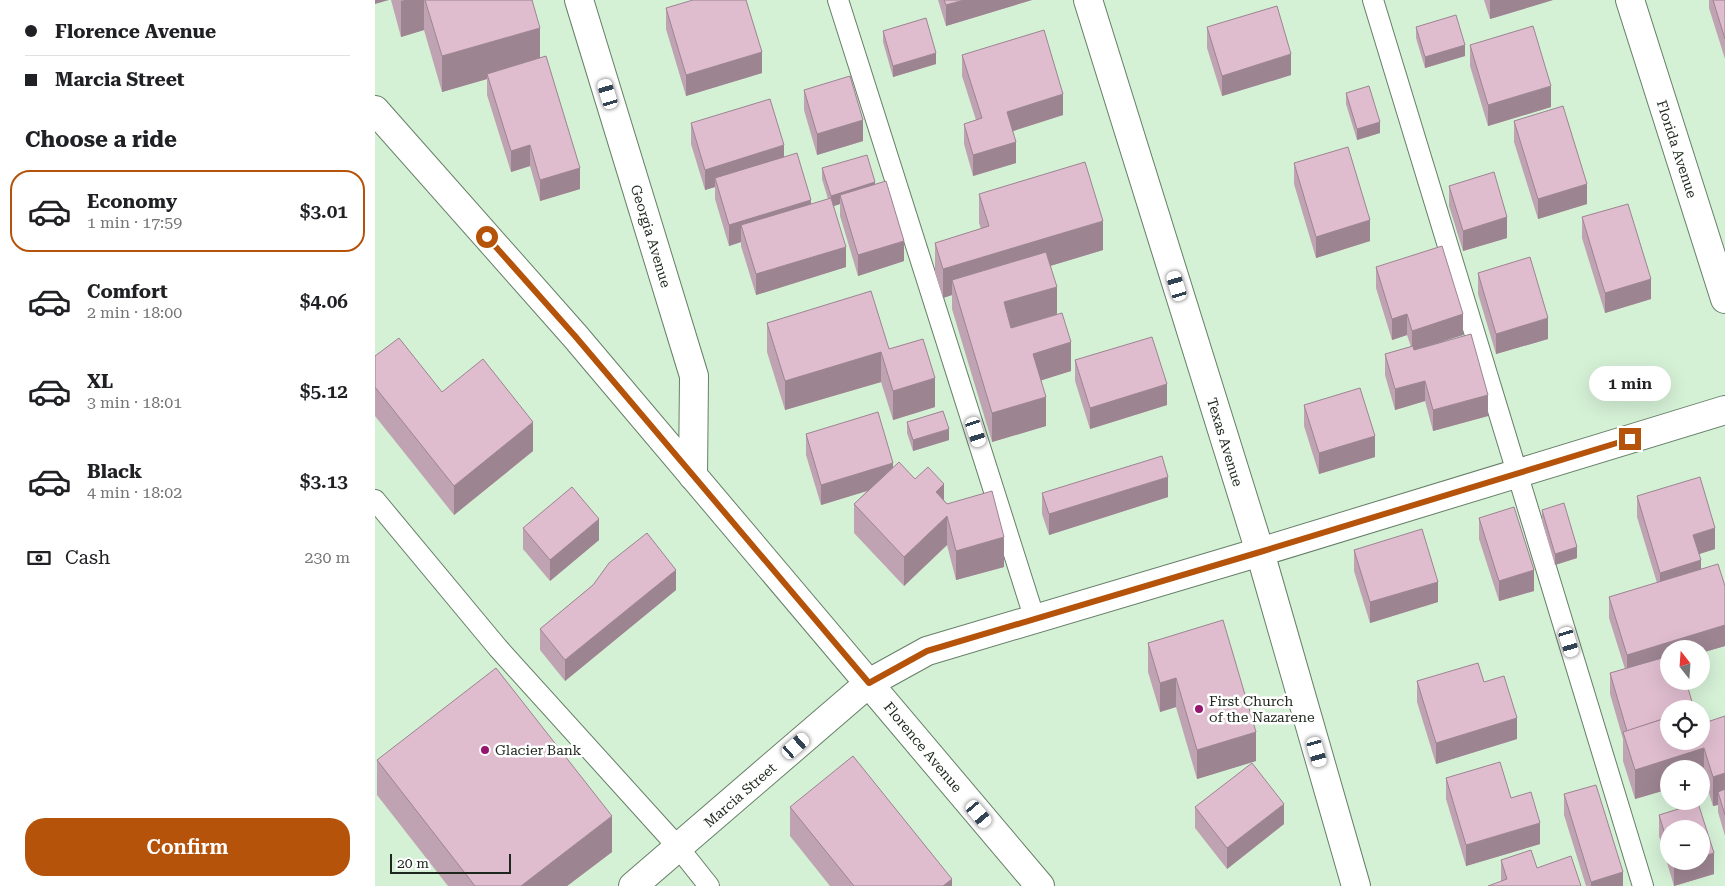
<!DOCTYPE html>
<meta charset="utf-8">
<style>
body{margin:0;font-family:"Roboto Serif",serif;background:#f2f2f2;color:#202124;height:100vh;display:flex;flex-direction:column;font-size:19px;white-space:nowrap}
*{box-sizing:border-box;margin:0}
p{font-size:16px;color:#757577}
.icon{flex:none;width:28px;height:28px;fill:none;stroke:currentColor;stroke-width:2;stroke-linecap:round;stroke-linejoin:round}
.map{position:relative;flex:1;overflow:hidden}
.details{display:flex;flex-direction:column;background:#fff;width:375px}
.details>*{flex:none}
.banner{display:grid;align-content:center;height:110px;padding:0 25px;background:#fff}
.needle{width:32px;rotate:343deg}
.tools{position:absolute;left:1285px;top:640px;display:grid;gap:10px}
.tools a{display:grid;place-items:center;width:50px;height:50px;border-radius:50%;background:#fff;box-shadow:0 5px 20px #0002;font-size:25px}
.scale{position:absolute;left:15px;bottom:12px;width:121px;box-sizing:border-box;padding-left:5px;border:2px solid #1d271d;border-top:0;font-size:14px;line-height:18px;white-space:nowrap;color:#1d271d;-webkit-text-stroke:4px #fff;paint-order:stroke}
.end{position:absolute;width:22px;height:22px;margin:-11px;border:6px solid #b45309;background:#fff;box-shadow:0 0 0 2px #fff}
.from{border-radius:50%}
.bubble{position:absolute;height:35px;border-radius:18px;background:#fff;box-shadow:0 5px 20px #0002;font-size:16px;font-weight:600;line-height:35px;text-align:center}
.car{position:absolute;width:15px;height:30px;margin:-15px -8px;border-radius:6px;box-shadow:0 0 4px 1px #0007;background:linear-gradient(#fff 24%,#345 0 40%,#fff 0 76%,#345 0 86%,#fff 0)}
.banner b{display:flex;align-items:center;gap:18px;height:48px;font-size:19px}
.banner b+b{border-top:1px solid #e0e0e0}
.banner i{width:12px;height:12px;background:#202124}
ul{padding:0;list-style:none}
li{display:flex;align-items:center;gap:15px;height:82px;margin:0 10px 8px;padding:0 15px;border:2px solid transparent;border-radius:20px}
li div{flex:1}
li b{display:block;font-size:19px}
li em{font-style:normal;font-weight:600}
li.current{border-color:#b45309}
li>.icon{width:45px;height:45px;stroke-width:1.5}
h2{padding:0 25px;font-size:22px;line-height:60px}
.pay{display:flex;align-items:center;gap:12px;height:55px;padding:0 25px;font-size:19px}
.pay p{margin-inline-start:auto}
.primary-button{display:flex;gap:10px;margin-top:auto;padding:10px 25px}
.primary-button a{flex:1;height:58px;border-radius:20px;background:#b45309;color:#fff;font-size:20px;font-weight:600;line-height:58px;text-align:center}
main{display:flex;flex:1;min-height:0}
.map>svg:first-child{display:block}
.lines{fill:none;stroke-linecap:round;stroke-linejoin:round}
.service-casing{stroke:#667f67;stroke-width:22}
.minor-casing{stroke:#667f67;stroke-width:30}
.tertiary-casing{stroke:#667f67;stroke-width:30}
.service{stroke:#fff;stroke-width:20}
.minor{stroke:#fff;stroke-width:28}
.tertiary{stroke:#fff;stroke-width:28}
.wall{fill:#c0a3b2;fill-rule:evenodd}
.shaded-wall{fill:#9c8491}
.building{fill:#dfbdcf;stroke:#9c8491}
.route{stroke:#b45309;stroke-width:6}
.poi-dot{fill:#95156f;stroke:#fff;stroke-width:2}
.labels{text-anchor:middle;stroke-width:5;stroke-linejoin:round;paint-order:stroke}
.street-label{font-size:14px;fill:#1d271d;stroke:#fff}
.poi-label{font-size:14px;fill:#1d271d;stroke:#fff;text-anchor:start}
</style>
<main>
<section class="details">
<div class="banner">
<b><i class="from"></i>Florence Avenue</b>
<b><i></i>Marcia Street</b>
</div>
<h2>Choose a ride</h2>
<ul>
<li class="current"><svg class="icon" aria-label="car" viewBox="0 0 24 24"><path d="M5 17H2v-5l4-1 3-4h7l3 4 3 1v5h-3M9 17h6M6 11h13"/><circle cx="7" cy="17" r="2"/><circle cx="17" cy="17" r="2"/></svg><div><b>Economy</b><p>1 min · 17:59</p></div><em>$3.01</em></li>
<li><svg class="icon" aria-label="car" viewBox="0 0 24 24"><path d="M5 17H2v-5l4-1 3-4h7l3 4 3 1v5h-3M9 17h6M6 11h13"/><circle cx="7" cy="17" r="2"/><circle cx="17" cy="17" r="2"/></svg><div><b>Comfort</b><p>2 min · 18:00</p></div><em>$4.06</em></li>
<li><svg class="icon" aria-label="car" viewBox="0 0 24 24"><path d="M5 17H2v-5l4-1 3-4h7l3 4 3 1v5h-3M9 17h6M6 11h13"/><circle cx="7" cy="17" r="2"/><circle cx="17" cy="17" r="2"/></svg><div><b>XL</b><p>3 min · 18:01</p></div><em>$5.12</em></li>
<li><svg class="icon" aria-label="car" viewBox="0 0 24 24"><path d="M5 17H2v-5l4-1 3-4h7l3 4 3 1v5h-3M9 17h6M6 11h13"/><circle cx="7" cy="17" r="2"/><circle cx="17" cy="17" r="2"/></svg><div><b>Black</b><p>4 min · 18:02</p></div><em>$3.13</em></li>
</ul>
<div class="pay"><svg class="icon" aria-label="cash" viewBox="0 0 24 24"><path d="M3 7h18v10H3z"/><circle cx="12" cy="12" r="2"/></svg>Cash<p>230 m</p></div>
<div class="primary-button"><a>Confirm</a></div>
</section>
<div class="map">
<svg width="1350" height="886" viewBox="0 0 1350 886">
<rect width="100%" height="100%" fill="#d4f0d5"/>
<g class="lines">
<g class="service-casing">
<g id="service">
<polyline points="463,0 660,620"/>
<polyline points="998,0 1268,886"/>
<polyline points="0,500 123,648 303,847 334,886"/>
</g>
</g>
<g class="minor-casing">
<g id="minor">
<polyline points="204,0 319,376 318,476"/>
<polyline points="1255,0 1350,299"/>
<polyline points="258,886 494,683 552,651 885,552 1350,410"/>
</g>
</g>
<g class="tertiary-casing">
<g id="tertiary">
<polyline points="713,0 885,552 981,886"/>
<polyline points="0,110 200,336 665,886"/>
</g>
</g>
<use href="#service" class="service"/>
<use href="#minor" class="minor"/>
<use href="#tertiary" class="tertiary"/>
</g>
<g class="wall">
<polygon points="16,0 157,0 165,58 205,189 165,201 155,166 136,172 112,95 112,79 67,92 49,30 26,37"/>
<polygon points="563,0 657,0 571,26"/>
<polygon points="1109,0 1178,0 1115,19"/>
<polygon points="1334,0 1350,0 1350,59 1334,8"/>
<polygon points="291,8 387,73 311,96 291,29"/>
<polygon points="832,27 916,75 847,96 832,48"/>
<polygon points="1041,27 1090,56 1050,68 1041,38"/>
<polygon points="508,31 561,64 518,77 508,42"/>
<polygon points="1095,45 1176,107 1113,126 1095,66"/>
<polygon points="587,55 688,115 638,131 641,163 598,176 589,144 589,124 601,120 587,76"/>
<polygon points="429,90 488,141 442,155 429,110"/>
<polygon points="971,93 1005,133 982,140 971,104"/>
<polygon points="1139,121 1212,204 1163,219 1139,142"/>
<polygon points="316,123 409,157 436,204 453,199 447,179 447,168 500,184 529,261 483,276 465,216 465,204 459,206 471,267 381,295 366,246 366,242 354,246 340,199 340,187 330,190 316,144"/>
<polygon points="919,163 995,241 941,258 919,184"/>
<polygon points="1074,186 1132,238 1088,251 1074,206"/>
<polygon points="604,194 728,250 675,266 682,315 696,371 666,380 671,426 617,442 577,309 577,295 568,298 560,272 560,243 606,229 604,223"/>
<polygon points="1207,217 1276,299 1230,313 1207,238"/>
<polygon points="1001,267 1088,335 1068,341 1113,416 1058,431 1050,401 1020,410 1010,375 1010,354 1036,347 1032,335 1017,340 1001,288"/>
<polygon points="1103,273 1173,339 1121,354 1103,294"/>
<polygon points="392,323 514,349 560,407 518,420 506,382 410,410 392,352"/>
<polygon points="0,356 67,392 158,451 79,515 0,416"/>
<polygon points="700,360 792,405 715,429 700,381"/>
<polygon points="929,405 1000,457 944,474 929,426"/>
<polygon points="532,422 574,440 538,451 532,433"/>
<polygon points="431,434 518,467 540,479 569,500 629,567 581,580 572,545 529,586 479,533 479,504 492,491 446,505 431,455"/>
<polygon points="667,493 793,497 674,535 667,514"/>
<polygon points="1262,496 1340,549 1324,554 1326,569 1350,586 1350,646 1326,653 1326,649 1294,649 1294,741 1350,716 1350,836 1343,812 1343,805 1338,806 1329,777 1326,778 1326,769 1294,769 1294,789 1260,799 1248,761 1248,739 1235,694 1235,673 1250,669 1234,618 1234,597 1282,583 1262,517"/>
<polygon points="1167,510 1202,558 1180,565 1167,521"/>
<polygon points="1104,518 1159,591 1124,601 1104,539"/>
<polygon points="148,528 224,540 175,581 148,549"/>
<polygon points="979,550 1063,602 995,623 979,571"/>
<polygon points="218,585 301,590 190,681 165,650 165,629"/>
<polygon points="773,643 881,761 822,779 801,707 785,712 773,672"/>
<polygon points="1042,681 1109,682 1142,739 1061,764 1042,702"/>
<polygon points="2,760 237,852 192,886 73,886 2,795"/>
<polygon points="1071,778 1136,798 1165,844 1091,866 1071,799"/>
<polygon points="1189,794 1248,886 1211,886 1189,815"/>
<polygon points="415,807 577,886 455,886 415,836"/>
<polygon points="820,807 909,824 852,869 820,828"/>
<path d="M1284,815l55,59 -40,12 -15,-50zM1294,829l32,32h-32z"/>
<polygon points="1126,860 1162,868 1126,882"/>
</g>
<g class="shaded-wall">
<polygon points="0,0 14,0 0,4"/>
<polygon points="30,0 49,0 49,30 26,37 26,1"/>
<polygon points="589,0 657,0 571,26 571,5"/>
<polygon points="1115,0 1178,0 1115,19"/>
<polygon points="165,28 165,63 112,74 112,79 67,92 67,56"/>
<polygon points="1090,45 1090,56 1050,68 1050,57"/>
<polygon points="387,52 387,73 311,96 311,75"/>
<polygon points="561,53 561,64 518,77 518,66"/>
<polygon points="916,54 916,75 847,96 847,76"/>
<polygon points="1176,86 1176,107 1113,126 1113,105"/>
<polygon points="688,94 688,115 632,133 632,112"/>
<polygon points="488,120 488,141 442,155 442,134"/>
<polygon points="1005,122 1005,133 982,140 982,129"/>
<polygon points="641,142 641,163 598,176 598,155"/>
<polygon points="155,145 155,166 136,172 136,151"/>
<polygon points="409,145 409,166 340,178 340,187 330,190 330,170"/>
<polygon points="205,168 205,189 165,201 165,180"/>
<polygon points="500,182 500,193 465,195 465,204 456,207 456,196"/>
<polygon points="1212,184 1212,204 1163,219 1163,199"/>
<polygon points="436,200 436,220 366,225 366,242 354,246 354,225"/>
<polygon points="1132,217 1132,238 1088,251 1088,231"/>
<polygon points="995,220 995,241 941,258 941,237"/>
<polygon points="728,221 728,250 582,294 577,280 577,295 568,298 568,269"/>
<polygon points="529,241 529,261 483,276 483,255"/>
<polygon points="471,247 471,267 381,295 381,274"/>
<polygon points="1276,279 1276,299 1230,313 1230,293"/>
<polygon points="682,287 682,316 629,332 629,302"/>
<polygon points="1032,314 1032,335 1017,340 1017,319"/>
<polygon points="1088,314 1088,335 1037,351 1037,331"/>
<polygon points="1173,318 1173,339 1121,354 1121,334"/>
<polygon points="696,342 696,371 658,383 658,354"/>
<polygon points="506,352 506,382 410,410 410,381"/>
<polygon points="560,378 560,407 518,420 518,391"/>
<polygon points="1050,381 1050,401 1020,410 1020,389"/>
<polygon points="792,384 792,405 715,429 715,408"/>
<polygon points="1113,395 1113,416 1058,431 1058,410"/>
<polygon points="671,397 671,426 617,442 617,413"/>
<polygon points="158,422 158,451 79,515 79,486"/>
<polygon points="574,429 574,440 538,451 538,440"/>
<polygon points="1000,436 1000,457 944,474 944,453"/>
<polygon points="518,463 518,483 446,505 446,485"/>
<polygon points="793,477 793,497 674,535 674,514"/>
<polygon points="569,484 569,513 561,492"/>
<polygon points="572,516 572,545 529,586 529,557"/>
<polygon points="224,519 224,540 175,581 175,560"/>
<polygon points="1340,528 1340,549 1318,556 1318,535"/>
<polygon points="629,537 629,567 581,580 581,551"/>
<polygon points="1202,547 1202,558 1180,565 1180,554"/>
<polygon points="1326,560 1326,581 1285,594 1285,573"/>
<polygon points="301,570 301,590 190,681 190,660"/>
<polygon points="1159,570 1159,591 1124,601 1124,581"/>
<polygon points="1063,582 1063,602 995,623 995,602"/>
<polygon points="1350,625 1350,646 1326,653 1326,649 1294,649 1294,663 1252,676 1252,655"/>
<polygon points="801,678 801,707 785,712 785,683"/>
<polygon points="1142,718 1142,739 1061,764 1061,743"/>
<polygon points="881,732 881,761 822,779 822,750"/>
<polygon points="1329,748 1329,777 1326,778 1326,769 1294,769 1294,789 1260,799 1260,770"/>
<polygon points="1350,773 1350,802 1343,792 1343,805 1338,806 1338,777"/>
<polygon points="909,804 909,824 852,869 852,848"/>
<polygon points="237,816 237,852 192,886 146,886"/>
<polygon points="1165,823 1165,844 1091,866 1091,845"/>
<polygon points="1339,853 1339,874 1299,886 1299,865 1313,861 1326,861 1326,857"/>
<polygon points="1248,872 1248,886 1216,886 1216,882"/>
<polygon points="577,879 577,886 568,886"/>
</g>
<g class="building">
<polygon points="50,0 157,0 165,28 67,56"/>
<polygon points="318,0 371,0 387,52 311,75 291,8"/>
<polygon points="569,0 589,0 571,5"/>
<polygon points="1338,0 1350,0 1350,39"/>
<polygon points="902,6 916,54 847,76 832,27"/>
<polygon points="1081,15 1090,45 1050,57 1041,27"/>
<polygon points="551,18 561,53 518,66 508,31"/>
<polygon points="1158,26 1176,86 1113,105 1095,45"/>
<polygon points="669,30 688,94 632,112 641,142 598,155 589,124 607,118 587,55"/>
<polygon points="171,56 205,168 165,180 155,145 136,151 112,74"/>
<polygon points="475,76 488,120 442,134 429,90"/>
<polygon points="994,86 1005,122 982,129 971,93"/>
<polygon points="395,99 409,145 330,170 316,123"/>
<polygon points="1188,106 1212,184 1163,199 1139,121"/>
<polygon points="973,147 995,220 941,237 919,163"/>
<polygon points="422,153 436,200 354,225 340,178"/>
<polygon points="492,155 500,182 456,196 447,168"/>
<polygon points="710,162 728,221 568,269 560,243 614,226 604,194"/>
<polygon points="1119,172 1132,217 1088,231 1074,186"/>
<polygon points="511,181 529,241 483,255 465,195"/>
<polygon points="456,198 471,247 381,274 366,225"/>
<polygon points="1253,204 1276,279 1230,293 1207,217"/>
<polygon points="1067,246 1088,314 1037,331 1032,314 1017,319 1001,267"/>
<polygon points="671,252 682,287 629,302 636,328 687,313 696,342 658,354 671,397 617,413 577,280"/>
<polygon points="1155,257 1173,318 1121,334 1103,273"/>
<polygon points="496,291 514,349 548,339 560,378 518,391 506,352 410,381 392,323"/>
<polygon points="1096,334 1113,395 1058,410 1050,381 1020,389 1010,354 1038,346 1039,350"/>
<polygon points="777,337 792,384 715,408 700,360"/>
<polygon points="24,338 67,392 108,359 158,422 79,486 0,387 0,356"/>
<polygon points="985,388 1000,436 944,453 929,405"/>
<polygon points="568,411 574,429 538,440 532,422"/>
<polygon points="503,412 518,463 446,485 431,434"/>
<polygon points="787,456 793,477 674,514 667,493"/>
<polygon points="524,462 540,479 553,467 569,484 561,492 572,504 617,491 629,537 581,551 572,516 529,557 479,504"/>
<polygon points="1325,477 1340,528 1318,535 1326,560 1285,573 1262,496"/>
<polygon points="197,487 224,519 175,560 148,528"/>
<polygon points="1189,503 1202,547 1180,554 1167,510"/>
<polygon points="1139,507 1159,570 1124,581 1104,518"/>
<polygon points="1047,529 1063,582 995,602 979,550"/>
<polygon points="272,533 301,570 190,660 165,629 218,585 234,563"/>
<polygon points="1343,564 1350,586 1350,625 1252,655 1234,597"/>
<polygon points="848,620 881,732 822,750 801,678 785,683 773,643"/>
<polygon points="1294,656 1294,681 1311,681 1319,709 1294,709 1294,717 1252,731 1235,673"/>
<polygon points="1103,663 1109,682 1129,676 1142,718 1061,743 1042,681"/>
<polygon points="121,668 237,816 146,886 100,886 2,760"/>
<polygon points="1350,716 1350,773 1338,777 1329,748 1260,770 1248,732 1294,717 1294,741 1326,741 1326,724"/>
<polygon points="478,756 577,879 568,886 479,886 415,807"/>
<polygon points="1125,762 1136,798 1156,792 1165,823 1091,845 1071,778"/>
<polygon points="877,763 909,804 852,848 820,807"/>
<polygon points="1221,785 1248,872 1216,882 1189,794"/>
<polygon points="1350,789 1350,815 1343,792"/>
<polygon points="1323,803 1339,853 1326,857 1326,829 1294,829 1294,847 1284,815"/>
<polygon points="1156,850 1162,868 1196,856 1206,886 1113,886 1132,879 1126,860"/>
<polygon points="1298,861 1313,861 1299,865"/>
</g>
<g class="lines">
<polyline class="route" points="112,237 200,336 494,683 552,651 885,552 1255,439"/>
</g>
<g class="poi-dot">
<circle cx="824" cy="709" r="5"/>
<circle cx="110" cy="750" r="5"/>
</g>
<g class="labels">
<g class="street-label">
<text transform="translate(1302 149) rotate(72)" y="5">Florida Avenue</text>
<text transform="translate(276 236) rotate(73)" y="5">Georgia Avenue</text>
<text transform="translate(850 442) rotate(73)" y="5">Texas Avenue</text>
<text transform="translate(548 747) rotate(50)" y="5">Florence Avenue</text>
<text transform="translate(365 795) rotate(-41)" y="5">Marcia Street</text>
</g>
<g class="poi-label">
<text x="834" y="706">First Church<tspan x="834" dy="16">of the Nazarene</tspan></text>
<text x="120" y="755">Glacier Bank</text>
</g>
</g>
</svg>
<div class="tools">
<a><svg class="needle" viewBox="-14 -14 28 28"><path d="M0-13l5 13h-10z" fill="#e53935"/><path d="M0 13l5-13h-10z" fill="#757577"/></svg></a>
<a><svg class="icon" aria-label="locate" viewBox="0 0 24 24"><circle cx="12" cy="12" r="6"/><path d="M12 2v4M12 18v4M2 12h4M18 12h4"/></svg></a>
<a>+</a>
<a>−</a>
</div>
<div class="scale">20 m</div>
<i class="end from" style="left:112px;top:237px"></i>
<i class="end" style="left:1255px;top:439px"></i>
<div class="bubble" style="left:1214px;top:366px;width:82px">1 min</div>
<i class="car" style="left:233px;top:94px;rotate:343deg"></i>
<i class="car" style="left:802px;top:286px;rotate:343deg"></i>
<i class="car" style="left:601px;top:432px;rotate:162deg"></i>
<i class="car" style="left:1194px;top:642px;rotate:163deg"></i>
<i class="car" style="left:421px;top:746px;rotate:49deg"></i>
<i class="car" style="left:942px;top:752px;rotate:164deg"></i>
<i class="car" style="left:604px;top:814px;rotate:140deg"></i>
</div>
</main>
